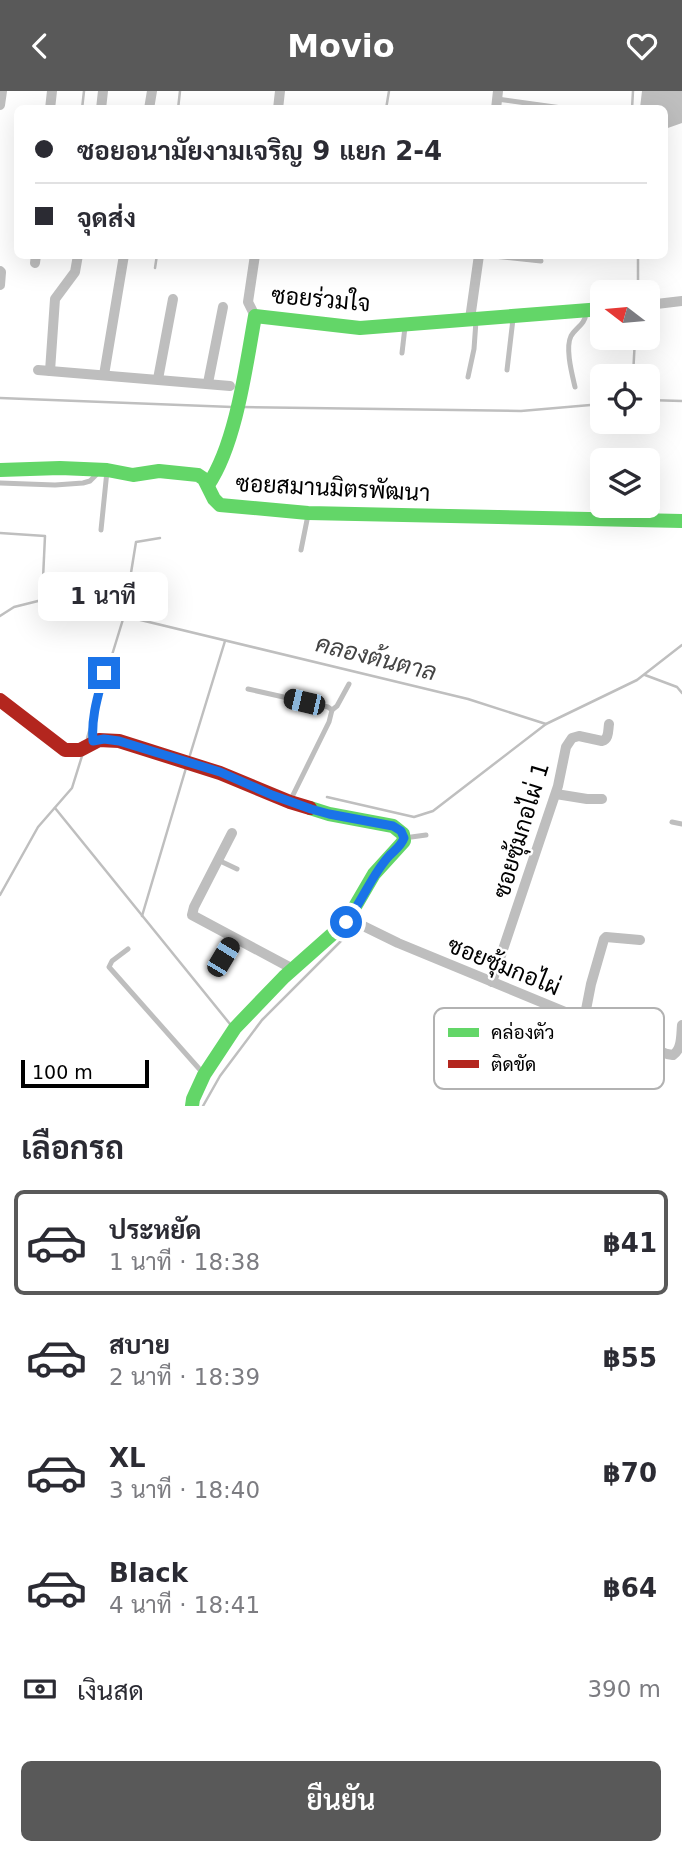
<!DOCTYPE html>
<html lang="th">
<meta charset="utf-8">
<style>
body{margin:0;font-family:"DejaVu Sans",Sarabun,sans-serif;background:#f2f2f3;color:#2b2b33;height:100vh;display:flex;flex-direction:column;font-size:26px;white-space:nowrap}
*{box-sizing:border-box;margin:0}
p{font-size:23px;color:#7c7c81}
.icon{flex:none;width:38px;height:38px;fill:none;stroke:currentColor;stroke-width:2;stroke-linecap:round;stroke-linejoin:round}
.map{position:relative;height:1015px;overflow:hidden}
.panel{display:flex;flex-direction:column;background:#fff;flex:1}
.panel>*{flex:none}
.guide{position:absolute;left:14px;top:14px;width:654px;height:154px;border-radius:10px;box-shadow:0 7px 28px #0002;display:grid;align-content:center;height:154px;padding:0 21px;background:#fff}
.needle{width:46px;rotate:286deg}
.tools{position:absolute;left:590px;top:189px;display:grid;gap:14px}
.tools a{display:grid;place-items:center;width:70px;height:70px;border-radius:10px;background:#fff;box-shadow:0 7px 28px #0002;font-size:35px}
.scale{position:absolute;left:21px;bottom:18px;width:128px;box-sizing:border-box;padding-left:7px;border:4px solid #000;border-top:0;font-size:19px;line-height:24px;white-space:nowrap;color:#000;-webkit-text-stroke:5px #fff;paint-order:stroke}
.end{position:absolute;width:32px;height:32px;margin:-16px;border:9px solid #1a73e8;background:#fff;box-shadow:0 0 0 4px #fff}
.from{border-radius:50%}
.bubble{position:absolute;height:49px;border-radius:10px;background:#fff;box-shadow:0 7px 28px #0002;font-size:23px;font-weight:600;line-height:49px;text-align:center}
.car{position:absolute;width:21px;height:42px;margin:-21px -10px;border-radius:9px;box-shadow:0 0 5px 2px #0007;background:linear-gradient(#222 24%,#8ab4d8 0 40%,#222 0 76%,#8ab4d8 0 86%,#222 0)}
.guide b{display:flex;align-items:center;gap:24px;height:66px;font-size:26px}
.guide b+b{border-top:2px solid #e1e1e2}
.guide i{width:18px;height:18px;background:#2b2b33}
ul{padding:0;list-style:none}
li{display:flex;align-items:center;gap:21px;height:105px;margin:0 14px 10px;padding:0 7px;border:4px solid transparent;border-radius:10px}
li div{flex:1}
li b{display:block;font-size:26px}
li em{font-style:normal;font-weight:600}
li.selected{border-color:#595959}
li>.icon{width:63px;height:63px;stroke-width:1.5}
h2{padding:0 21px;font-size:32px;line-height:84px}
.pay{display:flex;align-items:center;gap:18px;height:77px;padding:0 21px;font-size:26px}
.pay p{margin-inline-start:auto}
.cta{display:flex;gap:14px;margin-top:auto;padding:14px 21px}
.cta a{flex:1;height:80px;border-radius:10px;background:#595959;color:#fff;font-size:28px;font-weight:600;line-height:80px;text-align:center}
header{display:flex;justify-content:space-between;align-items:center;height:91px;padding:0 21px;background:#595959;color:#fff;font-size:32px;font-weight:600}
.map>svg:first-child{display:block}
.water{fill:#bfbfbf}
.lines{fill:none;stroke-linecap:round;stroke-linejoin:round}
.stream{stroke:#bfbfbf;stroke-width:2.5}
.lane{stroke:#bebebe;stroke-width:5}
.street{stroke:#bebebe;stroke-width:10}
.fast{stroke:#63d668;stroke-width:14}
.jam{stroke:#b3261e;stroke-width:14}
.route{stroke:#1a73e8;stroke-width:9}
.labels{text-anchor:middle;stroke-width:5;stroke-linejoin:round;paint-order:stroke}
.street-label{font-size:23px;fill:#000;stroke:#fff}
.water-label{font-size:24px;font-style:italic;fill:#444;stroke:#fff}
.key{fill:#fff;stroke:#b2b2b2;stroke-width:2}
.key-label{font-size:19px;fill:#000}
</style>
<header><svg class="icon" aria-label="back" viewBox="0 0 24 24"><path d="M15 5l-7 7 7 7"/></svg>Movio<svg class="icon" aria-label="heart" viewBox="0 0 24 24"><path d="M12 20l-8-8c-3-5 5-10 8-4 3-6 11-1 8 4z"/></svg></header>
<div class="map">
<svg width="682" height="1015" viewBox="0 0 682 1015">
<rect width="100%" height="100%" fill="#fff"/>
<polygon class="water" points="642,0 682,0 682,32 665,38 665,18 640,17"/>
<g class="lines">
<g class="stream">
<polyline points="82,18 84,0"/>
<polyline points="178,18 180,0"/>
<polyline points="386,18 389,0"/>
<polyline points="632,18 633,0"/>
<polyline points="65,165 65,164"/>
<polyline points="155,177 157,164"/>
<polyline points="638,201 638,164"/>
<polyline points="633,285 635,247"/>
<polyline points="0,307 232,316"/>
<polyline points="648,309 682,310"/>
<polyline points="242,316 521,320 602,313"/>
<polyline points="0,442 45,445 42,509 124,525 468,608 546,633 637,589 682,554"/>
<polyline points="0,525 14,516 42,509"/>
<polyline points="645,584 677,596 682,602"/>
<polyline points="104,590 124,525 136,451 160,447"/>
<polyline points="87,647 90,637"/>
<polyline points="190,664 225,550"/>
<polyline points="327,706 414,726 433,720 546,633"/>
<polyline points="55,717 230,933"/>
<polyline points="0,804 38,736 72,697 82,665"/>
<polyline points="142,825 186,677"/>
<polyline points="203,1015 220,985 262,929 349,842"/>
</g>
<g class="lane">
<polyline points="497,8 569,18"/>
<polyline points="484,164 541,170"/>
<polyline points="402,262 405,236"/>
<polyline points="507,279 513,228"/>
<polyline points="468,286 474,258 476,230"/>
<path d="M575,296c-3,-13 -10,-39 -4,-51 5,-9 14,-11 15,-23"/>
<polyline points="0,392 55,394 83,392 90,390 98,382"/>
<polyline points="101,439 107,380"/>
<polyline points="301,459 308,424"/>
<polyline points="248,598 328,616 332,619 329,631 291,708"/>
<polyline points="332,619 337,615 349,593"/>
<path d="M93,650c-2,-24 5,-45 11,-68"/>
<polyline points="672,731 682,733"/>
<polyline points="404,747 426,744"/>
<polyline points="218,769 237,778"/>
<polyline points="128,858 112,870 109,876 202,981"/>
<polyline points="223,866 234,848"/>
</g>
<g class="street">
<polyline points="0,14 2,0"/>
<polyline points="50,18 52,0"/>
<polyline points="101,18 103,0"/>
<polyline points="149,18 152,0"/>
<polyline points="278,18 280,0"/>
<polyline points="496,18 498,0"/>
<polyline points="255,164 248,211 255,225"/>
<polyline points="35,172 36,164"/>
<polyline points="0,180 1,181 0,194"/>
<polyline points="648,214 682,210"/>
<polyline points="470,228 479,164"/>
<polyline points="38,279 230,295"/>
<polyline points="50,280 55,208 75,181 78,164"/>
<polyline points="104,284 124,164"/>
<polyline points="158,288 173,208"/>
<polyline points="208,292 223,216"/>
<polyline points="556,703 587,708 602,708"/>
<polyline points="232,742 194,816 192,824 293,878"/>
<path d="M349,828l49,24 269,111 6,1c9,-6 8,-19 9,-30"/>
<path d="M492,891l66,-196 8,-39 6,-9 7,-2 23,5c7,-2 6,-10 7,-17"/>
<polyline points="584,929 591,893 604,848 606,846 640,849"/>
</g>
<g class="fast">
<polyline points="0,379 60,377 107,379 133,384 159,380 198,384 204,388 214,408 220,414 308,422 682,430"/>
<path d="M208,394c28,-41 38,-119 47,-169l105,12 242,-19"/>
<polyline points="192,1015 193,1008 204,984 235,937 284,886 346,831 374,783 404,750 403,743 393,735 329,723 310,717"/>
</g>
<polyline class="jam" points="0,609 65,659 80,659 99,649 119,650 220,682 290,711 310,717"/>
</g>
<g class="lines">
<path class="route" d="M104,582c-6,23 -13,44 -11,68l11,-2 15,2 101,31 52,23 39,14 18,5 64,12 8,5 3,7c-3,8 -8,11 -14,17 -19,20 -27,46 -44,67"/>
</g>
<g class="labels">
<g class="street-label">
<text transform="translate(321 208) rotate(5)" y="8">ซอยร่วมใจ</text>
<text transform="translate(333 397) rotate(3)" y="8">ซอยสมานมิตรพัฒนา</text>
<text transform="translate(521 739) rotate(-73)" y="8">ซอยซุ้มกอไผ่ 1</text>
<text transform="translate(504 875) rotate(22)" y="8">ซอยซุ้มกอไผ่</text>
</g>
<g class="water-label">
<text transform="translate(376 567) rotate(14)" y="8">คลองต้นตาล</text>
</g>
</g>
<rect x="434" y="917" width="230" height="81" rx="10" class="key"/>
<rect x="448" y="937" width="31" height="9" fill="#63d668"/>
<rect x="448" y="969" width="31" height="8" fill="#b3261e"/>
<g class="key-label">
<text x="491" y="948">คล่องตัว</text>
<text x="491" y="980">ติดขัด</text>
</g>
</svg>
<div class="tools">
<a><svg class="needle" viewBox="-14 -14 28 28"><path d="M0-13l5 13h-10z" fill="#e53935"/><path d="M0 13l5-13h-10z" fill="#7c7c81"/></svg></a>
<a><svg class="icon" aria-label="locate" viewBox="0 0 24 24"><circle cx="12" cy="12" r="6"/><path d="M12 2v4M12 18v4M2 12h4M18 12h4"/></svg></a>
<a><svg class="icon" aria-label="layers" viewBox="0 0 24 24"><path d="M12 4l9 5-9 5-9-5zM3 14l9 5 9-5"/></svg></a>
</div>
<div class="scale">100 m</div>
<i class="end from" style="left:346px;top:831px"></i>
<i class="end" style="left:104px;top:582px"></i>
<div class="bubble" style="left:38px;top:481px;width:130px">1 นาที</div>
<i class="car" style="left:304px;top:611px;rotate:283deg"></i>
<i class="car" style="left:223px;top:866px;rotate:31deg"></i>
<div class="guide">
<b><i class="from"></i>ซอยอนามัยงามเจริญ 9 แยก 2-4</b>
<b><i></i>จุดส่ง</b>
</div>
</div>
<section class="panel">
<h2>เลือกรถ</h2>
<ul>
<li class="selected"><svg class="icon" aria-label="car" viewBox="0 0 24 24"><path d="M5 17H2v-5l4-1 3-4h7l3 4 3 1v5h-3M9 17h6M6 11h13"/><circle cx="7" cy="17" r="2"/><circle cx="17" cy="17" r="2"/></svg><div><b>ประหยัด</b><p>1 นาที · 18:38</p></div><em>฿41</em></li>
<li><svg class="icon" aria-label="car" viewBox="0 0 24 24"><path d="M5 17H2v-5l4-1 3-4h7l3 4 3 1v5h-3M9 17h6M6 11h13"/><circle cx="7" cy="17" r="2"/><circle cx="17" cy="17" r="2"/></svg><div><b>สบาย</b><p>2 นาที · 18:39</p></div><em>฿55</em></li>
<li><svg class="icon" aria-label="car" viewBox="0 0 24 24"><path d="M5 17H2v-5l4-1 3-4h7l3 4 3 1v5h-3M9 17h6M6 11h13"/><circle cx="7" cy="17" r="2"/><circle cx="17" cy="17" r="2"/></svg><div><b>XL</b><p>3 นาที · 18:40</p></div><em>฿70</em></li>
<li><svg class="icon" aria-label="car" viewBox="0 0 24 24"><path d="M5 17H2v-5l4-1 3-4h7l3 4 3 1v5h-3M9 17h6M6 11h13"/><circle cx="7" cy="17" r="2"/><circle cx="17" cy="17" r="2"/></svg><div><b>Black</b><p>4 นาที · 18:41</p></div><em>฿64</em></li>
</ul>
<div class="pay"><svg class="icon" aria-label="cash" viewBox="0 0 24 24"><path d="M3 7h18v10H3z"/><circle cx="12" cy="12" r="2"/></svg>เงินสด<p>390 m</p></div>
<div class="cta"><a>ยืนยัน</a></div>
</section>
